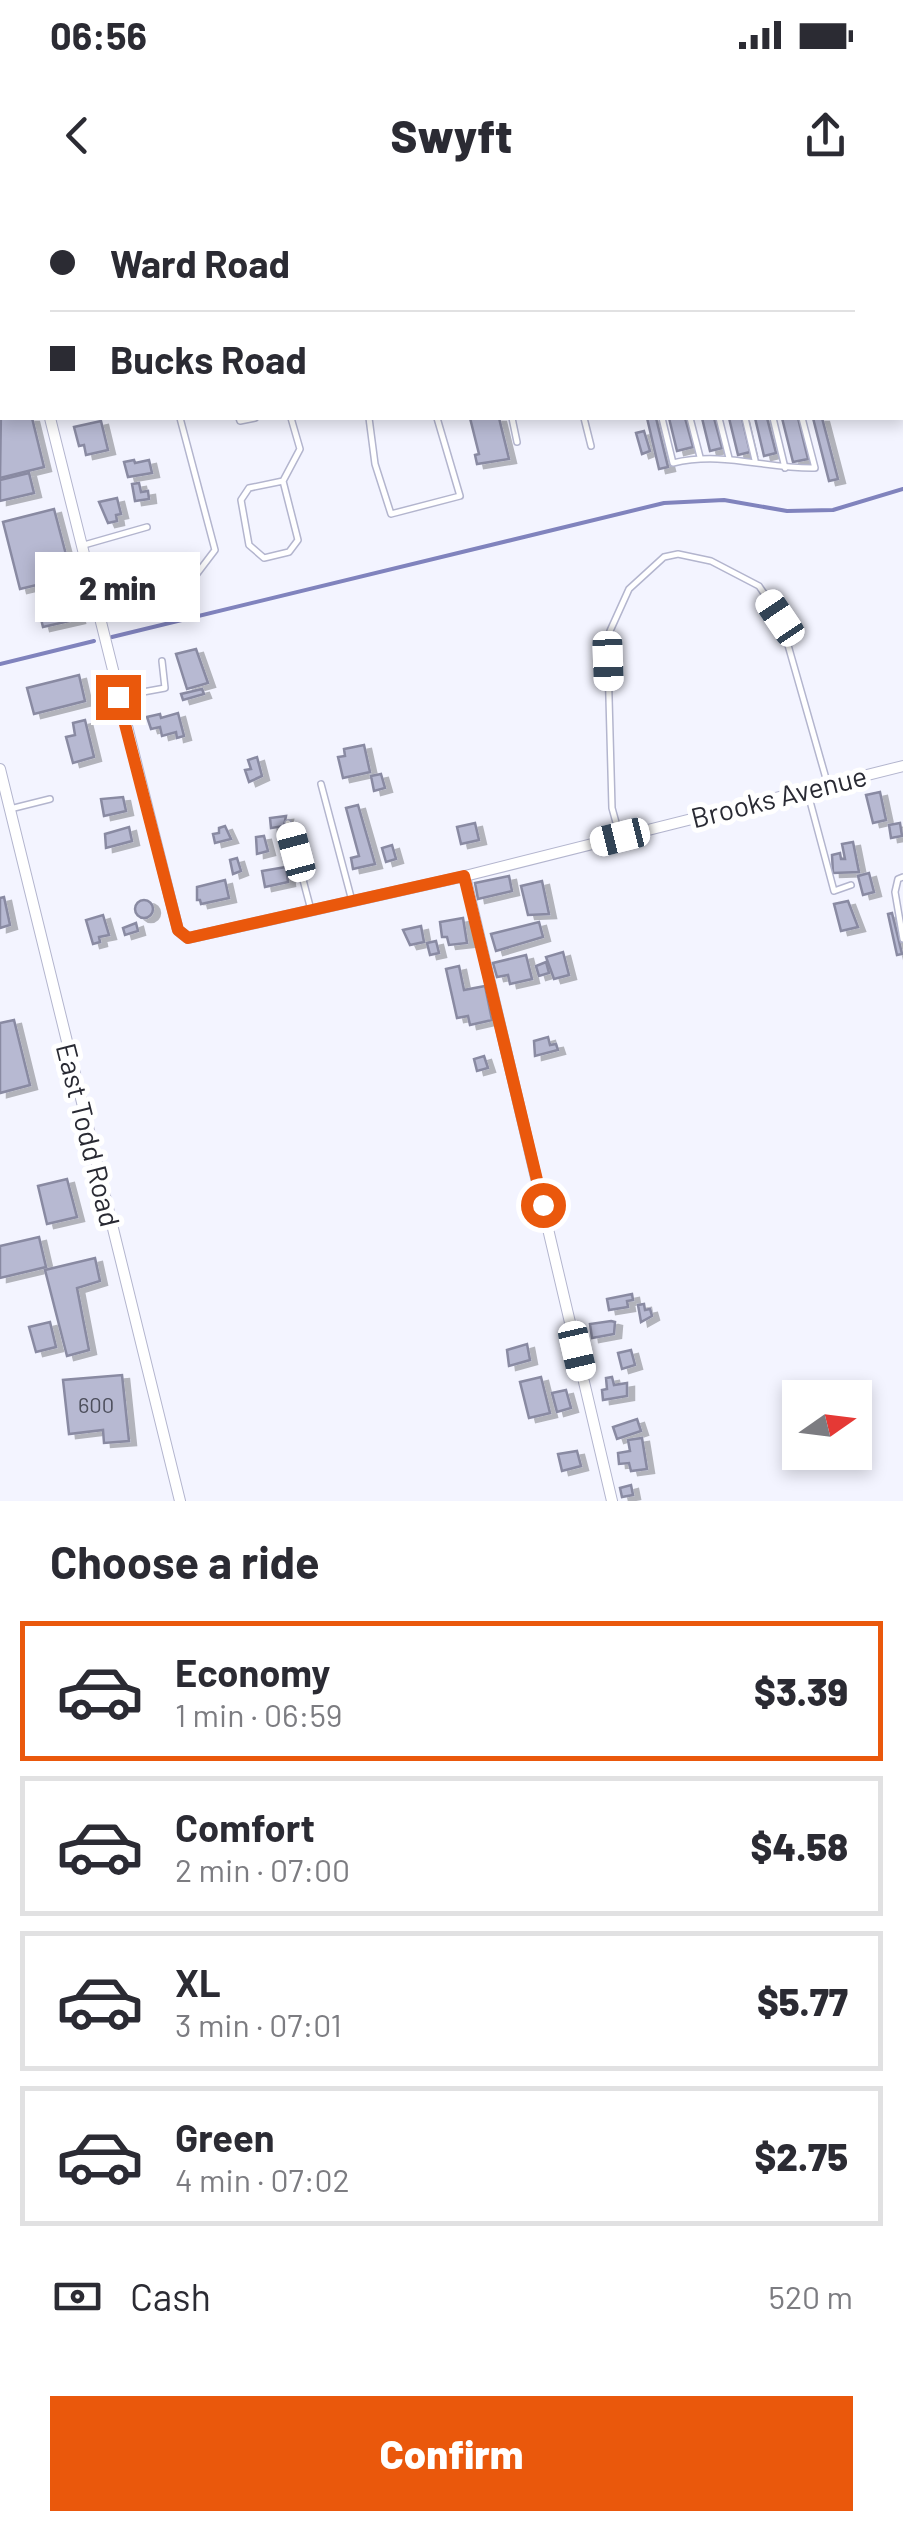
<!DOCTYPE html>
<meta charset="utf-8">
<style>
body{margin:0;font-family:Barlow,sans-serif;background:#f2f2f3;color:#2b2b33;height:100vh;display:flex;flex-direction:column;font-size:38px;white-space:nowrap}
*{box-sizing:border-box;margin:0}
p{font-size:32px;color:#7c7c81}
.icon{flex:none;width:55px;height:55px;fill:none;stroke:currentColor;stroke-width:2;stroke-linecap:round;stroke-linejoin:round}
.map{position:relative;height:1301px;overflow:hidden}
.side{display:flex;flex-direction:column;background:#fff;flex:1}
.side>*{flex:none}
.banner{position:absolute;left:0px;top:0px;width:905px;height:220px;box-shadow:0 5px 15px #0003;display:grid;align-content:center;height:220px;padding:0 50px;background:#fff}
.needle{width:65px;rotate:76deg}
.fabs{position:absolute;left:782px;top:1180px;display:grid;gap:20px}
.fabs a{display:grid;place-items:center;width:90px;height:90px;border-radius:0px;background:#fff;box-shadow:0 5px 15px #0003;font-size:50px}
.end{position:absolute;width:45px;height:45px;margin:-22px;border:12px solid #ea580c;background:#fff;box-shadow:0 0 0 5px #fff}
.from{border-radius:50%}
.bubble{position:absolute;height:70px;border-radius:0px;background:#fff;box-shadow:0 5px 15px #0003;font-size:32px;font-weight:800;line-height:70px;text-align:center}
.car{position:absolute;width:30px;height:60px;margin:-30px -15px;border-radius:12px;box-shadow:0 0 8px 2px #0007;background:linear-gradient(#fff 24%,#345 0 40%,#fff 0 76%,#345 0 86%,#fff 0)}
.banner b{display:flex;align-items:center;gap:35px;height:95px;font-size:38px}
.banner b+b{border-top:2px solid #e1e1e2}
.banner i{width:25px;height:25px;background:#2b2b33}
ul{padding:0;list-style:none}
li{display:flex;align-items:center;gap:30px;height:140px;margin:0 20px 15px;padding:0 30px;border:5px solid #e1e1e2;border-radius:0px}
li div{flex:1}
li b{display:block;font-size:38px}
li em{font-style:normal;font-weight:800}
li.selected{border-color:#ea580c}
li>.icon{width:90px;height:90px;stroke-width:1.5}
h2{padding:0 50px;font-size:45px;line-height:120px}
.pay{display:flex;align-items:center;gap:25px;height:110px;padding:0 50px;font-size:38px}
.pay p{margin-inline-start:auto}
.cta{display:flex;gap:20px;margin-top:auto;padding:20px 50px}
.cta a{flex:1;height:115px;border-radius:0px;background:#ea580c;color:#fff;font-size:40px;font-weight:800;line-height:115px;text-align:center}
.status{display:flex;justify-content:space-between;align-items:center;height:70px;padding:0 50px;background:#fff;direction:ltr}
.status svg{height:28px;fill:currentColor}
header{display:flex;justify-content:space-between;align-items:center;height:130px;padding:0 50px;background:#fff;font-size:45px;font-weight:800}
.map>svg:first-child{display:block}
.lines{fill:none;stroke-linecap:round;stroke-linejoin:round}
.stream{stroke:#8083bd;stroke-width:4}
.building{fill:#b7b9d2;stroke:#898aa2;stroke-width:2.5;filter:url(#shadow)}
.lane-casing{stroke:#b3b5ce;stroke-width:8}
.street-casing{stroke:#b3b5ce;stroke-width:12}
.secondary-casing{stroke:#b3b5ce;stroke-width:18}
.lane{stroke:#fff;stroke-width:5}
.street{stroke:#fff;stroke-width:10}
.secondary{stroke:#ecedfd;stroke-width:15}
.route{stroke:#ea580c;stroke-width:12}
.labels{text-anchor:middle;stroke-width:10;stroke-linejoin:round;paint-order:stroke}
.number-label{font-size:22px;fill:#4c4e5b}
.street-label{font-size:28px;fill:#292a33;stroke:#fff}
</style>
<div class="status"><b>06:56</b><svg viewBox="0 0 49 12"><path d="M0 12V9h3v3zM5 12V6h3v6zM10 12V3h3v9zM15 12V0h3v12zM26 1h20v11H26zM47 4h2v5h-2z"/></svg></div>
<header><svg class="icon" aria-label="back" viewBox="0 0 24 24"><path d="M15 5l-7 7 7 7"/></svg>Swyft<svg class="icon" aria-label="share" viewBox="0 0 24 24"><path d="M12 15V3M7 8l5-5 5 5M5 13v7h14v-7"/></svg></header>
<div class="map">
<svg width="903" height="1301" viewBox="0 0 903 1301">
<defs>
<filter id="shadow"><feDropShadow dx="7" dy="4" stdDeviation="0" flood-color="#0004"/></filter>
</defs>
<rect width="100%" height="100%" fill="#f3f4ff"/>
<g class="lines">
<g class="stream">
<polyline points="112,437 664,303 724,300 787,311 833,310 903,289"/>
<polyline points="0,464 94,441"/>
</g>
</g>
<g class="building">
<polygon points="2,143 2,218 32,218 44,267 0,278"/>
<polygon points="470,218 499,218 509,259 477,264 475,255 479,254"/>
<polygon points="647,218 656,218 668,267 659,269"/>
<polygon points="669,218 685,218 693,247 677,251"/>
<polygon points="702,218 714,218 722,248 710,251"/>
<polygon points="729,218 742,218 750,252 738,255"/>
<polygon points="755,218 767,218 776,253 764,256"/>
<polygon points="782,218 798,218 808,259 793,262"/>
<polygon points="813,218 822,218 838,279 829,281"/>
<polygon points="101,221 108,250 86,255 84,245 79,246 74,227"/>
<polygon points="644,231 650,251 642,254 636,233"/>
<polygon points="134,260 135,263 149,260 152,273 128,277 124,262"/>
<polygon points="29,273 34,293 0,301 0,280"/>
<polygon points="139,283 141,292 148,291 149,299 135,301 132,284"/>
<polygon points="117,298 121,314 116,315 117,321 108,323 99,302"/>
<polygon points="54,309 69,366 42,373 45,383 20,389 3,322"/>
<polygon points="72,395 78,419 43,427 37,403"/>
<polygon points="196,449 208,483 187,489 176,454"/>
<polygon points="79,475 85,501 34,514 27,488"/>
<polygon points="202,489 204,494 183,500 181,494"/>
<polygon points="178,513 184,536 177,538 176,532 162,536 160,527 151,529 147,517 160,514 161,518"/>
<polygon points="85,520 94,557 73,563 66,537 75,535 73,523"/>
<polygon points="364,545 370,572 343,578 338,557 345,556 344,549"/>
<polygon points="257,557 262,576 249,582 245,570 251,569 248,560"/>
<polygon points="381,574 385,588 374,591 371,576"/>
<polygon points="880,592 886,620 873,623 866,595"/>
<polygon points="123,597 126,611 104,616 101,599"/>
<polygon points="358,605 375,664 353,669 351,658 359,656 346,608"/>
<polygon points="286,616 284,626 271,628 270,618"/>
<polygon points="475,623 479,640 461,644 457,627"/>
<polygon points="900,623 902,636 891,638 889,625"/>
<polygon points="225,626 231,639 215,643 213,634 219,633 219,628"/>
<polygon points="129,627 132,641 106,648 105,634"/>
<polygon points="264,636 268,651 257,654 256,637"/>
<polygon points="853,642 859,672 833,673 832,655 840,653 841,659 845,659 842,644"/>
<polygon points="392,645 396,659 386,662 382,648"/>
<polygon points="237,658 241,671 233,674 230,660"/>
<polygon points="286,667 288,682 265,687 262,671"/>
<polygon points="869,673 874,692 863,695 858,676"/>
<polygon points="509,676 512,691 478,699 475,683"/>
<polygon points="225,680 229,698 201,704 200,700 197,700 197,687"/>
<polygon points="542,681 549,714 528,715 521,686"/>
<polygon points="4,697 10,725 0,728 0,698"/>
<circle cx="144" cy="709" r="9"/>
<polygon points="848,701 858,727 841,731 834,704"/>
<polygon points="892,713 902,754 897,755 888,714"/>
<polygon points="103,715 109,735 99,737 100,742 93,744 86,720"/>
<polygon points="463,718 467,743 449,745 447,737 442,737 440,722"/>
<polygon points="539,722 543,737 496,751 491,734"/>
<polygon points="136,723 138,731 125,735 123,728"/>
<polygon points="421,726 424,742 410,745 403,730"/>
<polygon points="436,741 439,753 430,755 427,743"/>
<polygon points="563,752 569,775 554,779 546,757"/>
<polygon points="526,755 532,779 510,784 508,775 497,777 493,763"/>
<polygon points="546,762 549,773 539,776 536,766"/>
<polygon points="459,766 464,790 485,786 492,820 470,825 468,816 457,818 446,769"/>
<polygon points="14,820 30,885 0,893 0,823"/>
<polygon points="548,837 550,845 556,844 558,850 535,856 534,841"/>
<polygon points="484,856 488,868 477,871 474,859"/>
<polygon points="67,979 77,1017 47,1024 38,986"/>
<polygon points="39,1037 46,1067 0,1078 0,1046"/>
<polygon points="95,1058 100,1081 77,1088 89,1150 67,1156 45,1070"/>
<polygon points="632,1094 633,1100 627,1101 628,1107 609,1110 607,1099"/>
<polygon points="644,1104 645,1110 650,1109 652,1116 641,1122 638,1105"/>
<polygon points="611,1121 615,1122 614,1134 592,1138 590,1124"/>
<polygon points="50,1122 56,1147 36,1152 29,1127"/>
<polygon points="527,1144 530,1160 509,1166 507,1150"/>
<polygon points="631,1150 635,1165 622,1169 618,1153"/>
<polygon points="122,1175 129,1241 104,1243 103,1230 69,1234 63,1180"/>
<polygon points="541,1177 550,1213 529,1218 520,1182"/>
<polygon points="612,1177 614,1185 627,1183 627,1196 603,1200 602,1190 607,1189 606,1178"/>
<polygon points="566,1190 571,1208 557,1212 552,1193"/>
<polygon points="637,1219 641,1231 617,1239 613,1227"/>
<polygon points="642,1238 647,1269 631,1271 629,1263 619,1264 618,1253 630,1251 628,1240"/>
<polygon points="577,1251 581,1266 562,1271 558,1254"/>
<polygon points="631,1285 633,1295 622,1297 620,1288"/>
</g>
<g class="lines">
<g class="lane-casing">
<g id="lane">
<polyline points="116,0 117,2"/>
<polyline points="148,0 149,2"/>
<polyline points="221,0 222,2"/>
<polyline points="245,0 245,2"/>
<polyline points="394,0 395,2"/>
<polyline points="466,0 466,2"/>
<polyline points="511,0 512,2"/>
<polyline points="608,0 609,2"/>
<polyline points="635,0 636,2"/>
<polyline points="668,0 669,2"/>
<polyline points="692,0 693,2"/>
<polyline points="719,0 720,2"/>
<polyline points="748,0 749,2"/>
<polyline points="802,0 803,2"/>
<polyline points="239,218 240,221 255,218"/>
<polyline points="369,218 375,264 391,314 460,296 437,218"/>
<polyline points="512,218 517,242"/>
<polyline points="584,218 591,246"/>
<path d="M662,218l11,45c51,-12 92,6 142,5l-13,-50"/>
<polyline points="690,218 700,257"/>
<polyline points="719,218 729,258"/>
<polyline points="745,218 755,260"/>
<polyline points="773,218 785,268"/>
<polyline points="283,281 249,288 241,300 249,345 264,358 289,352 298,340 283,281 300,249 291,218"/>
<polyline points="84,345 147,327"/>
<polyline points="125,392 196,375 215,350 180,218"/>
<polyline points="121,496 165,488 162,461"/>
<polyline points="321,584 352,701"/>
<polyline points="807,590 834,691 851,685"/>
<polyline points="10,609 50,599"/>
<polyline points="288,623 311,710"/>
<polyline points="620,637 612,608 608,461 610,431 629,389 664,357 678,354 711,361 759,386 780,417 827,582"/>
<polyline points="903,677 898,679 895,692 903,739"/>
</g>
</g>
<g class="street-casing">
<g id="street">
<polyline points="50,218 178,730 188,738 465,676 903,566"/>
<polyline points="0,569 180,1301"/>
<polyline points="465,676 612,1301"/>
</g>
</g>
<g class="secondary-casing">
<g id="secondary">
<polyline points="293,2 304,0"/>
<polyline points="0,72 2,71"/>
</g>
</g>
<use href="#lane" class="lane"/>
<use href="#street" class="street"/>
<use href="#secondary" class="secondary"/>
</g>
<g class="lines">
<polyline class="route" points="118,497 178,730 188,738 464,676 543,1005"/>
</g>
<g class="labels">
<g class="number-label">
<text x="96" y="1213">600</text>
</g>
<g class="street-label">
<text transform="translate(779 597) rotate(-14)" y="10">Brooks Avenue</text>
<text transform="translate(88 935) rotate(76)" y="10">East Todd Road</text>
</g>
</g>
</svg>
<div class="fabs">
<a><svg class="needle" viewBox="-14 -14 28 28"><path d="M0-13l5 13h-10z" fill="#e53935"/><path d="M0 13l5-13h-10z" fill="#7c7c81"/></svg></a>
</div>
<i class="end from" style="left:543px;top:1005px"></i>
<i class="end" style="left:118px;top:497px"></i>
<div class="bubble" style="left:35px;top:352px;width:165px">2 min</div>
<i class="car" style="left:780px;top:418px;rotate:326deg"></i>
<i class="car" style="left:608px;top:461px;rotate:178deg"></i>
<i class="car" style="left:620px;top:637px;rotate:256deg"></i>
<i class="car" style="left:296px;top:652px;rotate:345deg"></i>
<i class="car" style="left:577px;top:1151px;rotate:167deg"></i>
<div class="banner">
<b><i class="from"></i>Ward Road</b>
<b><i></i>Bucks Road</b>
</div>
</div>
<section class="side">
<h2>Choose a ride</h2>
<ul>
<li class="selected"><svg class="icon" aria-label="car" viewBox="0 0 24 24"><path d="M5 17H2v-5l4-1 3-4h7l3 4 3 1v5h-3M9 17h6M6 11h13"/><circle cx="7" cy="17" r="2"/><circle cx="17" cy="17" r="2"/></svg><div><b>Economy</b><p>1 min · 06:59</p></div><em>$3.39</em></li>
<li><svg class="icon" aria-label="car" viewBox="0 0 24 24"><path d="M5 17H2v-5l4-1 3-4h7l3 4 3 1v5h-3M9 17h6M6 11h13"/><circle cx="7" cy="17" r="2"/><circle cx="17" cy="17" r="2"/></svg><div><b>Comfort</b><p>2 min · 07:00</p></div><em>$4.58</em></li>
<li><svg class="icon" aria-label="car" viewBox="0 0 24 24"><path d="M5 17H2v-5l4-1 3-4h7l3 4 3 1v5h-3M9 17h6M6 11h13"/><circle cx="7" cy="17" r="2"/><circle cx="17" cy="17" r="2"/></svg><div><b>XL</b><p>3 min · 07:01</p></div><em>$5.77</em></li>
<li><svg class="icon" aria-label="car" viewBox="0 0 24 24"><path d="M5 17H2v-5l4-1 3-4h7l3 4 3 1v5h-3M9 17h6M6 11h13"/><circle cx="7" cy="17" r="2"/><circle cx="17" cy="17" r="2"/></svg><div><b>Green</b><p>4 min · 07:02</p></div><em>$2.75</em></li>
</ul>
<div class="pay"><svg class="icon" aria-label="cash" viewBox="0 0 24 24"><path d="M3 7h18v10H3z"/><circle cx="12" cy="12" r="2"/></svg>Cash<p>520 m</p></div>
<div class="cta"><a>Confirm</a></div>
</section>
